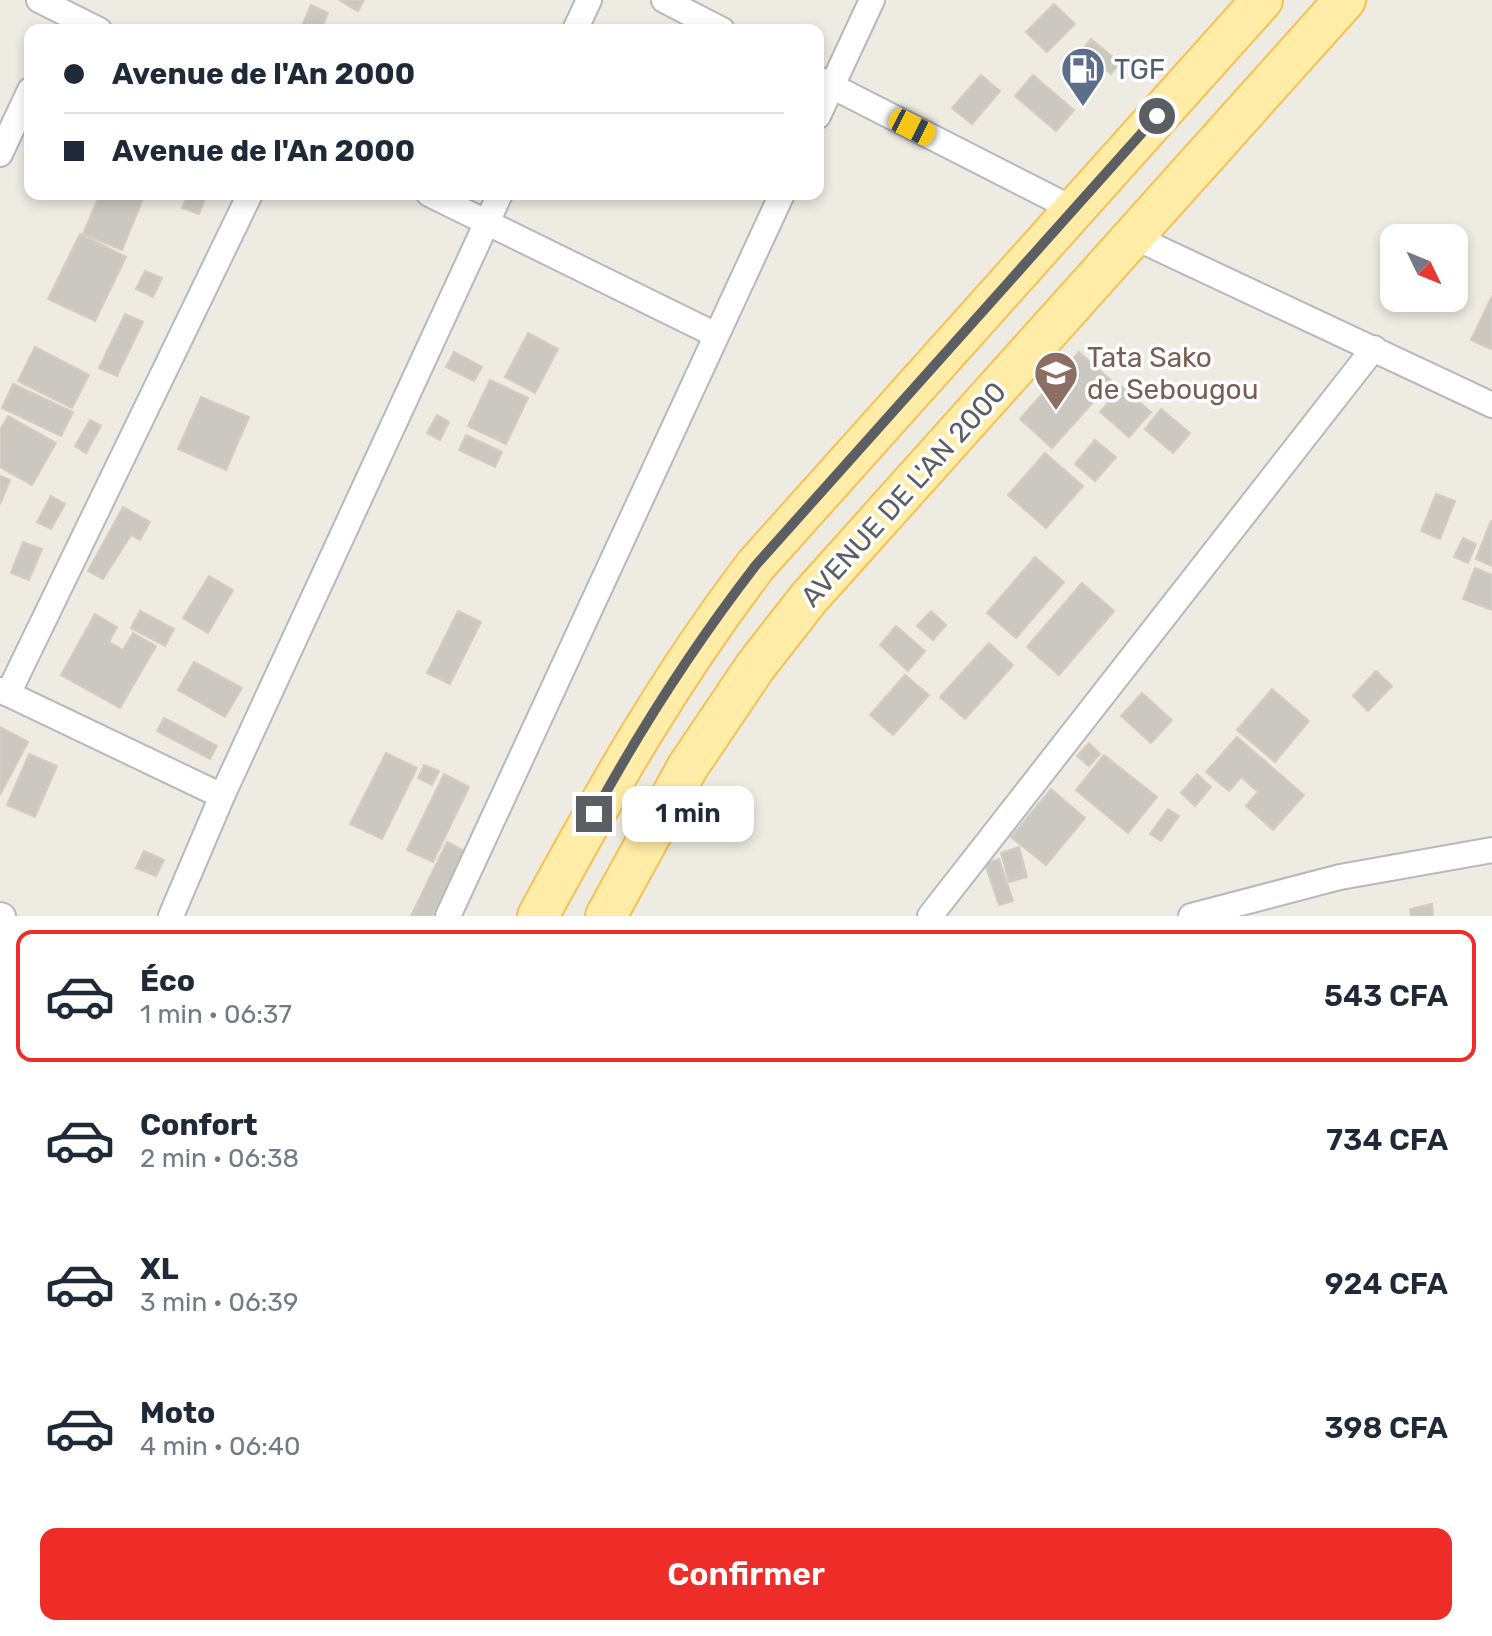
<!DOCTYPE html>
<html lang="fr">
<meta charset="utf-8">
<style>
body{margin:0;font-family:Rubik,sans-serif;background:#f2f2f3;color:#1f2937;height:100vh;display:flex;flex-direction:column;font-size:30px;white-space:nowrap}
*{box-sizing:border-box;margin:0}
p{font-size:26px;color:#747a83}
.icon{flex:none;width:44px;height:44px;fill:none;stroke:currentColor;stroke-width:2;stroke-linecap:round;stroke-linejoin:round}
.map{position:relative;height:916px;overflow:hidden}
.sheet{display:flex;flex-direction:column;background:#fff;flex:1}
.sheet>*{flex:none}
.banner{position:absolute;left:24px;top:24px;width:800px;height:176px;border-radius:16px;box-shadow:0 4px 12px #0003;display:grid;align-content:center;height:176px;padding:0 40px;background:#fff}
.needle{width:52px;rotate:133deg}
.controls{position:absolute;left:1380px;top:224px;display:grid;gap:16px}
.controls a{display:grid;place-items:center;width:88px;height:88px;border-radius:16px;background:#fff;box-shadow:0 4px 12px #0003;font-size:40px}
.end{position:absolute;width:36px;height:36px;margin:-18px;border:10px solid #5b5f64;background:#fff;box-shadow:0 0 0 4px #fff}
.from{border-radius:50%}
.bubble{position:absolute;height:56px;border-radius:16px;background:#fff;box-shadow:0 4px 12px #0003;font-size:26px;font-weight:600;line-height:56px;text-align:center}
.car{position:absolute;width:24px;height:48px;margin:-24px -12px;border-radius:10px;box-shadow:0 0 6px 2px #0007;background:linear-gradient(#f5c518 24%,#345 0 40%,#f5c518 0 76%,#345 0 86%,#f5c518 0)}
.banner b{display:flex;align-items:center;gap:28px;height:76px;font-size:30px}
.banner b+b{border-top:2px solid #e0e1e3}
.banner i{width:20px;height:20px;background:#1f2937}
ul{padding:14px 0 0;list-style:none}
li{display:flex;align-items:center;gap:24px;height:132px;margin:0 16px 12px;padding:0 24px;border:4px solid transparent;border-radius:16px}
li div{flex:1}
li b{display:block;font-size:30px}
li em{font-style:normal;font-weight:600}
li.selected{border-color:#ee2d28}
li>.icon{width:72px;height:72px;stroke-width:1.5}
.button{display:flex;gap:16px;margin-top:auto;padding:16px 40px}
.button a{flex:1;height:92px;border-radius:16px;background:#ee2d28;color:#fff;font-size:32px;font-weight:600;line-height:92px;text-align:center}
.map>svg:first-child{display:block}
.building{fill:#cbc7c1;stroke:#d3ccc0;stroke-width:2}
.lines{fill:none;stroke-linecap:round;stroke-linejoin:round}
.street-casing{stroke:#b5b9bd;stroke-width:28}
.primary-casing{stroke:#f5c054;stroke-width:44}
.street{stroke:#fff;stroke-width:24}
.primary{stroke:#ffeca6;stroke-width:40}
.route{stroke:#5b5f64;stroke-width:10}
.labels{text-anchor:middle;stroke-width:7;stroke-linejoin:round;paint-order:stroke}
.service-label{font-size:28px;fill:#4e5e75;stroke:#fff;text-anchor:start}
.education-label{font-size:28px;fill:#785e54;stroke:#fff;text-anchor:start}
.street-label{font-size:28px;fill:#5b5f64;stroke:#fff}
</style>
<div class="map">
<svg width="1492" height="916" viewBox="0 0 1492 916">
<rect width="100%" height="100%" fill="#eeebe2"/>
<g class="building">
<polygon points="339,0 364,0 358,11"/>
<polygon points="1054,4 1075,24 1047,52 1026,32"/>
<polygon points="311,5 328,13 321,30 300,30"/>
<polygon points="1091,39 1120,63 1111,74 1082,50"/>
<polygon points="981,75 1000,91 972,124 952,108"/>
<polygon points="1033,75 1074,110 1056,131 1015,96"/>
<polygon points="100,194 145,194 122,250 83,234"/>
<polygon points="188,194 207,194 199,214 182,208"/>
<polygon points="80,234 126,257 95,321 48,299"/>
<polygon points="145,271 162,278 153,297 136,289"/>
<polygon points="1492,296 1492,348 1491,349 1471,340"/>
<polygon points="125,314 143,322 117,376 99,368"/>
<polygon points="528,333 558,349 535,393 505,377"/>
<polygon points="35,347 89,375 72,408 18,381"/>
<polygon points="454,352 482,367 474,381 446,367"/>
<polygon points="1079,352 1112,381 1052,448 1020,419"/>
<polygon points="490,380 528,398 506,444 468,426"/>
<polygon points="13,384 73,412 61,436 2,408"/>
<polygon points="1122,387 1151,412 1129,437 1100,412"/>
<polygon points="201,397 249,417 226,470 178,449"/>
<polygon points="1161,409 1190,433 1173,453 1145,429"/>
<polygon points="437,415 449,422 440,440 427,433"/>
<polygon points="8,416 56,443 32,485 0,467 0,430"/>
<polygon points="90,420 101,426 86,453 75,446"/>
<polygon points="466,435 502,452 495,467 459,450"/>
<polygon points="1095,440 1116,457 1095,481 1075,464"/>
<polygon points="1045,453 1083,486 1046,528 1008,495"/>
<polygon points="0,476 10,480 0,504"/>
<polygon points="1436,494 1455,501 1440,539 1421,531"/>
<polygon points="51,496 65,504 51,529 37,522"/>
<polygon points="123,507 150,522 140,540 131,535 103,579 88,571"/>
<polygon points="1491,521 1492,521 1492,566 1476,559"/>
<polygon points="1463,538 1476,544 1468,563 1454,557"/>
<polygon points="23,542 42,549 29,580 11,573"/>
<polygon points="1035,557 1064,582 1016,638 987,613"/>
<polygon points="1475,568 1492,575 1492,610 1463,599"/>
<polygon points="209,576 233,590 208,633 183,618"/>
<polygon points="1082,583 1114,611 1059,675 1027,647"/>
<polygon points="140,611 174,629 165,646 131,628"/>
<polygon points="458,611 481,622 450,684 427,673"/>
<polygon points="931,611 946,625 933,640 917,626"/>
<polygon points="95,614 117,627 109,642 123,650 133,633 156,646 120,708 61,675"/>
<polygon points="896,626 925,651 908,671 880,645"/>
<polygon points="989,643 1013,665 965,719 940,697"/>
<polygon points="194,662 242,688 225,717 178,690"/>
<polygon points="1376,671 1392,686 1368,711 1353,696"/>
<polygon points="905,675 929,695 893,735 870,715"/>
<polygon points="1272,689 1309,721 1275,762 1237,730"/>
<polygon points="1142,693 1172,720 1151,743 1121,716"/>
<polygon points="164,718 217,746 210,759 157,731"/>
<polygon points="0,727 28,742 0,795 1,756"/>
<polygon points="1237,737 1304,795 1273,830 1246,806 1258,792 1241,777 1229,791 1206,772"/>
<polygon points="1089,743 1100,754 1089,766 1077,756"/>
<polygon points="386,753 417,768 382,839 350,824"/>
<polygon points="29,754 57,766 35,817 7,805"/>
<polygon points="1104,755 1157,797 1128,833 1076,790"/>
<polygon points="424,765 439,771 432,785 418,778"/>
<polygon points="444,774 469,787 433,862 407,850"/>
<polygon points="1197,774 1211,787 1195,806 1181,793"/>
<polygon points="1051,789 1085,818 1046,865 1011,837"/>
<polygon points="1168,809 1179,816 1161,841 1150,834"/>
<polygon points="447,842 464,851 432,916 411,916"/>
<polygon points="1019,847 1027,877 1009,882 1001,853"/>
<polygon points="144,851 164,860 156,876 136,868"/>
<polygon points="999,859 1013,901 999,905 985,864"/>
<polygon points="1432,904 1433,916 1411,916 1410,909"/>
</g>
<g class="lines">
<g class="street-casing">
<g id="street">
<polyline points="39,0 99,30"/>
<polyline points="664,0 722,30"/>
<polyline points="575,30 589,0"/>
<polyline points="818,79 1073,209"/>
<polyline points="818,116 872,0"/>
<polyline points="0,154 30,90"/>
<polyline points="429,194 716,335"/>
<polyline points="1132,236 1492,405"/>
<polyline points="0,690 222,796"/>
<polyline points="8,694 250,194"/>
<polyline points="0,915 3,916"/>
<polyline points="171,916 222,796 500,194"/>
<polyline points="448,916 782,194"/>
<polyline points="930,916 1374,348"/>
<polyline points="1191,916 1340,877 1492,850"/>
</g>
</g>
<g class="primary-casing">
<g id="primary">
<path d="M538,916c68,-125 131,-237 218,-351l506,-565"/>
<polyline points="606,916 687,768 755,667 808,599 1345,0"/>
</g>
</g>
<use href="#street" class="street"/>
<use href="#primary" class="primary"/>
</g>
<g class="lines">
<path class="route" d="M594,814c48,-88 101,-170 162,-249l401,-449"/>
</g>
<defs>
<g id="fuel-pin" transform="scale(2.3)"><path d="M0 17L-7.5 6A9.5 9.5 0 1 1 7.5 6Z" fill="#5c6f8a" stroke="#fff"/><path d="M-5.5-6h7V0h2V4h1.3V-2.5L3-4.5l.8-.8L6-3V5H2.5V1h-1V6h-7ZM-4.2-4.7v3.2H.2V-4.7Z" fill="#fff"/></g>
<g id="school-pin" transform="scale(2.3)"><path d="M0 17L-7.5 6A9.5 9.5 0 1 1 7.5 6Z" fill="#8d6e63" stroke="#fff"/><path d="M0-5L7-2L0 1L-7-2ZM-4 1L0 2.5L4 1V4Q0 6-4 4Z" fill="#fff"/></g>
</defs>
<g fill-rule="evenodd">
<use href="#fuel-pin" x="1083" y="69"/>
<use href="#school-pin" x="1056" y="373"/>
</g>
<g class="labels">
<g class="service-label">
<text x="1114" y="79">TGF</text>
</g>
<g class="education-label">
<text x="1087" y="367">Tata Sako<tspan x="1087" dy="32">de Sebougou</tspan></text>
</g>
<g class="street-label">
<text transform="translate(903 494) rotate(-48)" y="10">AVENUE DE L'AN 2000</text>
</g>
</g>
</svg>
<div class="controls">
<a><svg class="needle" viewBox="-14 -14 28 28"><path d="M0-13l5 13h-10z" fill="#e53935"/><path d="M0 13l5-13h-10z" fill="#747a83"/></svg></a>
</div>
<i class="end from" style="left:1157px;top:116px"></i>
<i class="end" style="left:594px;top:814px"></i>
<div class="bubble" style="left:622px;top:786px;width:132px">1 min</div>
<i class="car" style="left:912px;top:127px;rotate:117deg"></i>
<div class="banner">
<b><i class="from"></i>Avenue de l'An 2000</b>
<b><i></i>Avenue de l'An 2000</b>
</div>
</div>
<section class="sheet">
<ul>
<li class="selected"><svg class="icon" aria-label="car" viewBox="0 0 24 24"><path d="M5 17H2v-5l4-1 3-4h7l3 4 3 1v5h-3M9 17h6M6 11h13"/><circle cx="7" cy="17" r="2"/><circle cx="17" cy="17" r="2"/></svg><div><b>Éco</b><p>1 min · 06:37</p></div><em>543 CFA</em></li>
<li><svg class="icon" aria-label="car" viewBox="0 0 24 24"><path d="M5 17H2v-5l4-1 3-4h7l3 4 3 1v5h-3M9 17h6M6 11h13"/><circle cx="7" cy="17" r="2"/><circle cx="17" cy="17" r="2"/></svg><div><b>Confort</b><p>2 min · 06:38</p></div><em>734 CFA</em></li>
<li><svg class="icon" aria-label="car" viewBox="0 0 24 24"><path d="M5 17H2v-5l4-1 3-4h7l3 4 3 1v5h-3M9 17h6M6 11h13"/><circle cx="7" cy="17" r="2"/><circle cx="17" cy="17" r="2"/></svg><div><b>XL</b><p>3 min · 06:39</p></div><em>924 CFA</em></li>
<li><svg class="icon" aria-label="car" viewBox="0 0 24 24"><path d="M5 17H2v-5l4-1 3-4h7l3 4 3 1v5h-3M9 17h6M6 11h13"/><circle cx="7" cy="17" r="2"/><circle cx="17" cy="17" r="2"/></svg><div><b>Moto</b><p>4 min · 06:40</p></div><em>398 CFA</em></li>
</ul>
<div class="button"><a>Confirmer</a></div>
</section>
